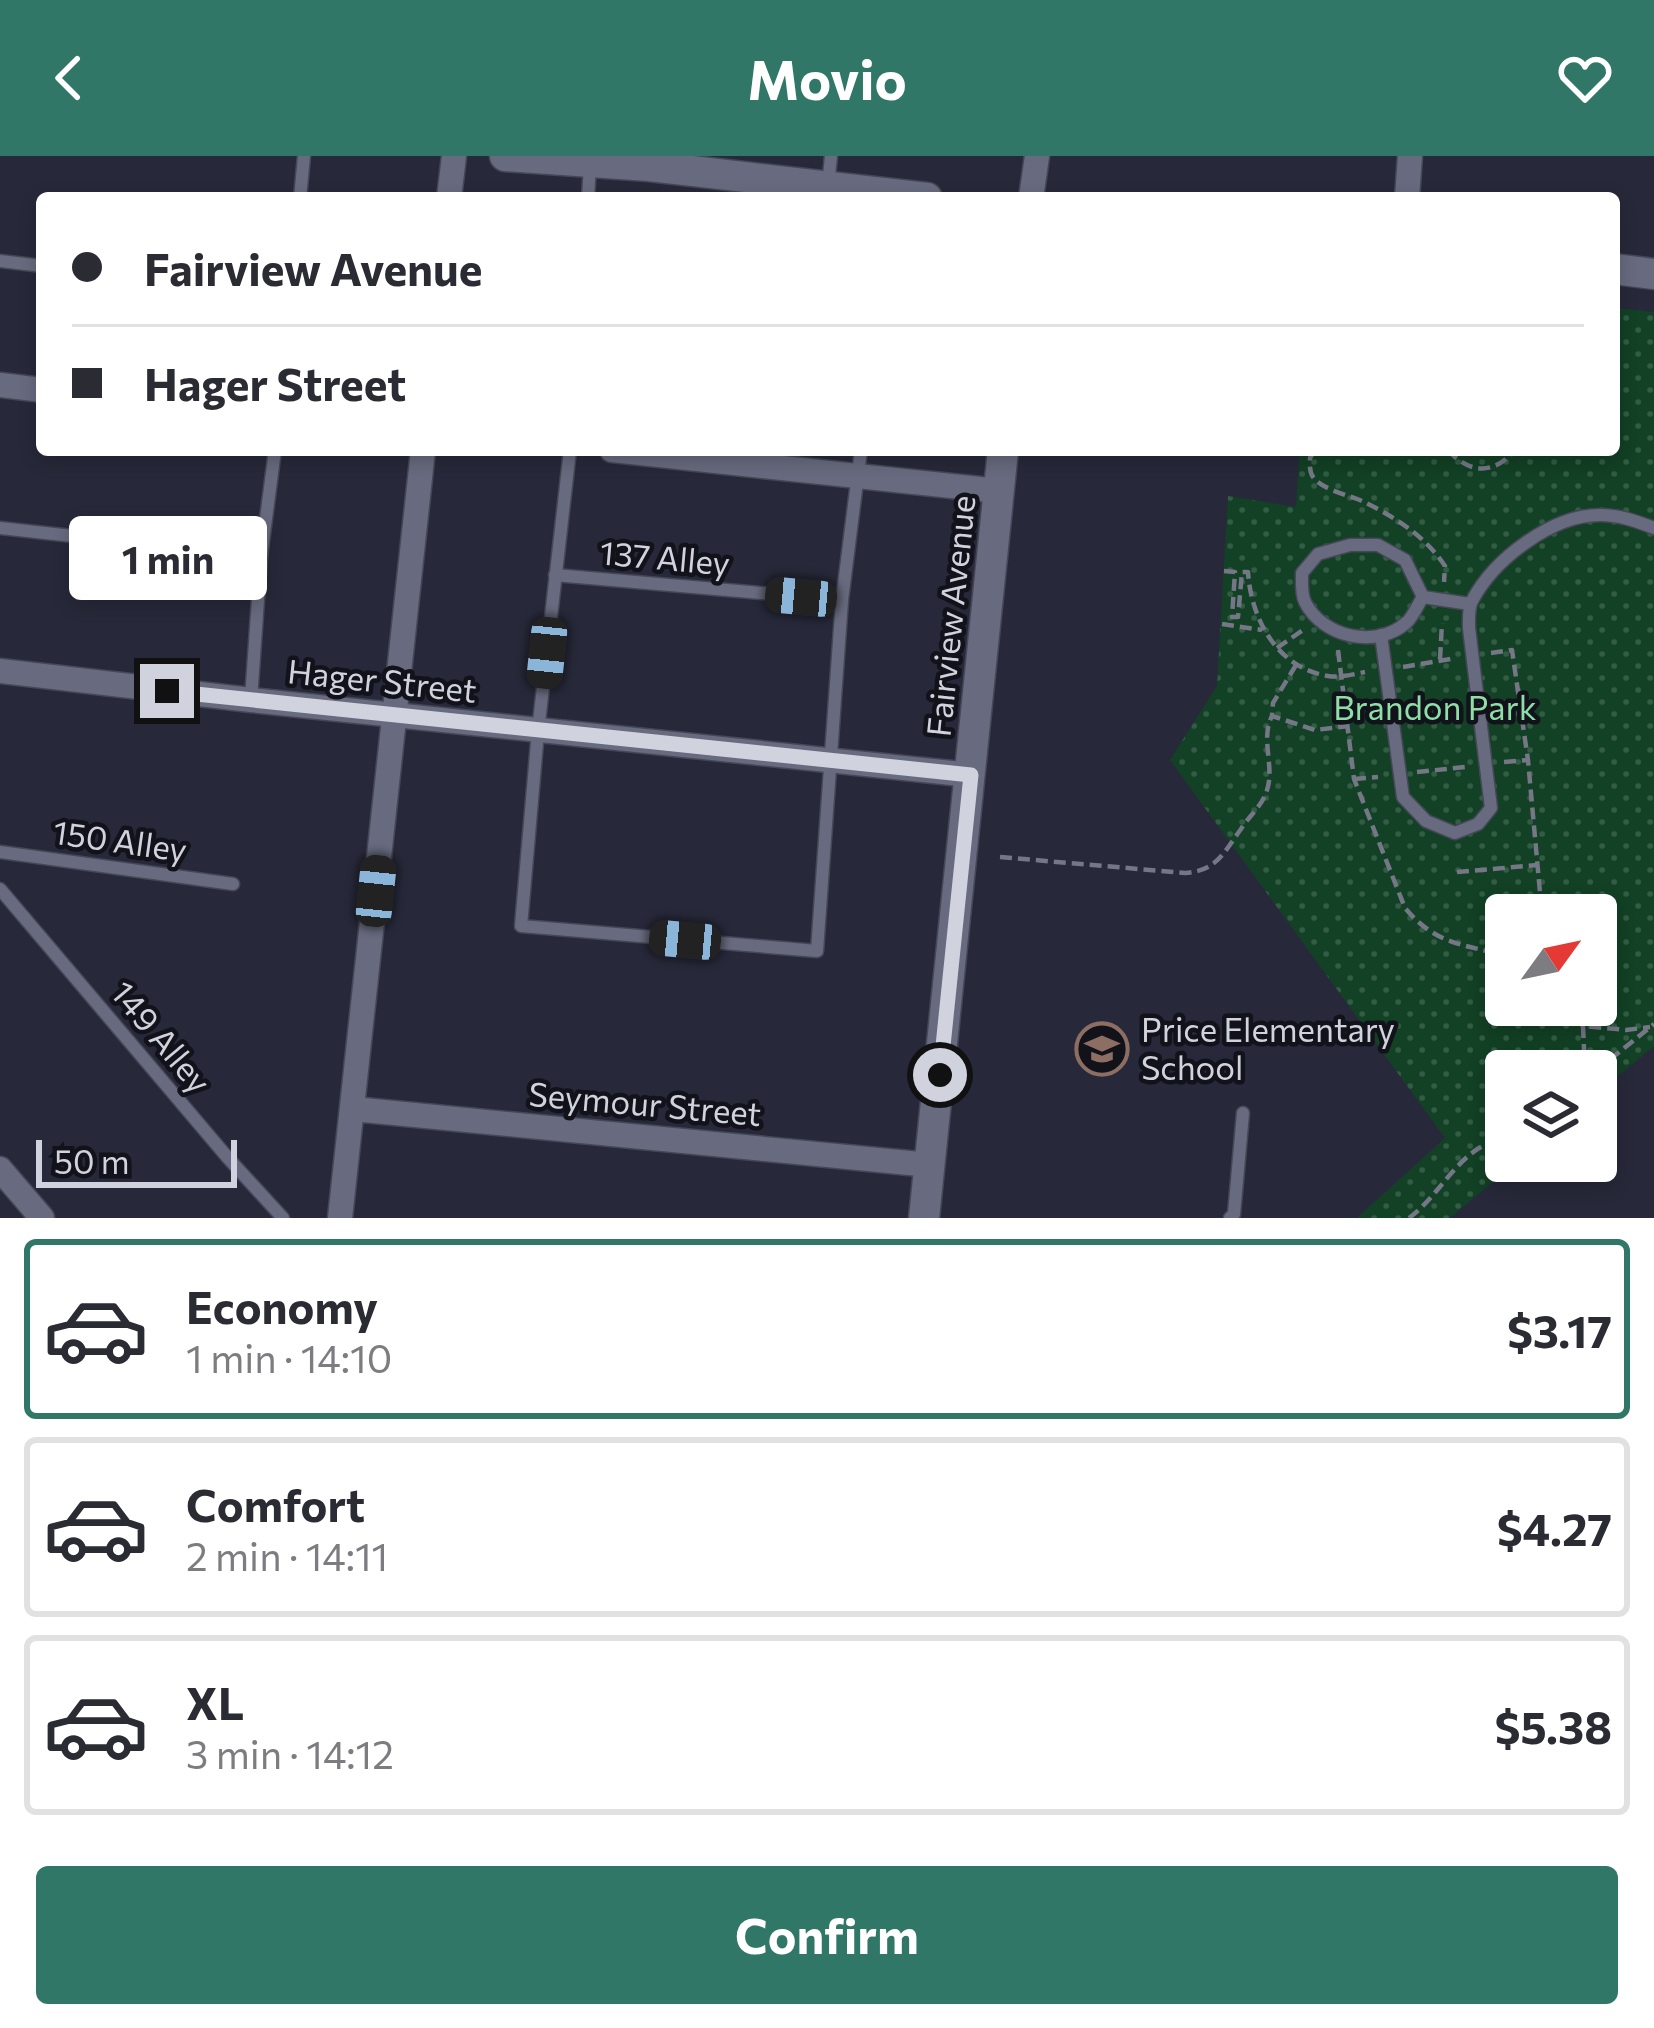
<!DOCTYPE html>
<meta charset="utf-8">
<style>
body{margin:0;font-family:Commissioner,sans-serif;background:#f7f7f7;color:#2b2b33;height:100vh;display:flex;flex-direction:column;font-size:45px;white-space:nowrap}
*{box-sizing:border-box;margin:0}
p{font-size:39px;color:#7c7c81}
.icon{flex:none;width:66px;height:66px;fill:none;stroke:currentColor;stroke-width:2;stroke-linecap:round;stroke-linejoin:round}
.map{position:relative;height:1062px;overflow:hidden}
.panel{display:flex;flex-direction:column;background:#fff;flex:1}
.panel>*{flex:none}
.hud{position:absolute;left:36px;top:36px;width:1584px;height:264px;border-radius:12px;box-shadow:0 6px 18px #0003;display:grid;align-content:center;height:264px;padding:0 36px;background:#fff}
.needle{width:78px;rotate:57deg}
.fabs{position:absolute;left:1485px;top:738px;display:grid;gap:24px}
.fabs a{display:grid;place-items:center;width:132px;height:132px;border-radius:12px;background:#fff;box-shadow:0 6px 18px #0003;font-size:60px}
.scale{position:absolute;left:36px;bottom:30px;width:201px;box-sizing:border-box;padding-left:12px;border:6px solid #d0d2dd;border-top:0;font-size:33px;line-height:42px;white-space:nowrap;color:#d0d2dd;-webkit-text-stroke:9px #11121a;paint-order:stroke}
.end{position:absolute;width:54px;height:54px;margin:-27px;border:15px solid #d0d2dd;background:#111;box-shadow:0 0 0 6px #111}
.from{border-radius:50%}
.bubble{position:absolute;height:84px;border-radius:12px;background:#fff;box-shadow:0 6px 18px #0003;font-size:39px;font-weight:700;line-height:84px;text-align:center}
.car{position:absolute;width:36px;height:72px;margin:-36px -18px;border-radius:15px;box-shadow:0 0 9px 3px #0007;background:linear-gradient(#222 24%,#8ab4d8 0 40%,#222 0 76%,#8ab4d8 0 86%,#222 0)}
.hud b{display:flex;align-items:center;gap:42px;height:114px;font-size:45px}
.hud b+b{border-top:3px solid #e1e1e2}
.hud i{width:30px;height:30px;background:#2b2b33}
ul{padding:21px 0 0;list-style:none}
li{display:flex;align-items:center;gap:36px;height:180px;margin:0 24px 18px;padding:0 12px;border:6px solid #e1e1e2;border-radius:12px}
li div{flex:1}
li b{display:block;font-size:45px}
li em{font-style:normal;font-weight:700}
li.selected{border-color:#307767}
li>.icon{width:108px;height:108px;stroke-width:1.5}
.button{display:flex;gap:24px;margin-top:auto;padding:24px 36px}
.button a{flex:1;height:138px;border-radius:12px;background:#307767;color:#fff;font-size:48px;font-weight:700;line-height:138px;text-align:center}
header{display:flex;justify-content:space-between;align-items:center;height:156px;padding:0 36px;background:#307767;color:#fff;font-size:54px;font-weight:700}
.map>svg:first-child{display:block}
.park{fill:url(#park-dots);fill-rule:evenodd}
.lines{fill:none;stroke-linecap:round;stroke-linejoin:round}
.service-casing{stroke:#464756;stroke-width:15}
.minor-casing{stroke:#464756;stroke-width:27}
.tertiary-casing{stroke:#464756;stroke-width:33}
.path{stroke:#757786;stroke-width:4.5;stroke-dasharray:12 6;stroke-linecap:butt}
.service{stroke:#686b7f;stroke-width:12}
.minor{stroke:#686b7f;stroke-width:24}
.tertiary{stroke:#686b7f;stroke-width:30}
.route{stroke:#d0d2dd;stroke-width:15}
.labels{text-anchor:middle;stroke-width:9;stroke-linejoin:round;paint-order:stroke}
.street-label{font-size:33px;fill:#d0d2dd;stroke:#11121a}
.park-label{font-size:33px;fill:#8fdea8;stroke:#11121a}
.poi-label{font-size:33px;fill:#d0d2dd;stroke:#11121a;text-anchor:start}
</style>
<header><svg class="icon" aria-label="back" viewBox="0 0 24 24"><path d="M15 5l-7 7 7 7"/></svg>Movio<svg class="icon" aria-label="heart" viewBox="0 0 24 24"><path d="M12 20l-8-8c-3-5 5-10 8-4 3-6 11-1 8 4z"/></svg></header>
<div class="map">
<svg width="1654" height="1062" viewBox="0 0 1654 1062">
<defs>
<pattern id="park-dots" width="8" height="8" patternUnits="userSpaceOnUse" patternTransform="scale(3)"><rect width="8" height="8" fill="#124125"/><path d="M2 2h.1M6 6h.1" fill="none" stroke="#335c44" stroke-width="1.8" stroke-linecap="round"/></pattern>
</defs>
<rect width="100%" height="100%" fill="#27293a"/>
<path class="park" d="M1614,152l40,4v734l-58,48v-23h-90v90h11l-67,57h-93l88,-80 -275,-378 47,-74 11,-190 68,11 4,-57h314zM1506,759h90v90h-90z"/>
<g class="lines">
<g class="service-casing">
<g id="service">
<polyline points="828,31 831,0"/>
<polyline points="300,42 304,0"/>
<polyline points="588,42 590,8"/>
<polyline points="0,105 42,110"/>
<polyline points="570,294 538,575 521,770 817,795 842,444 861,294"/>
<polyline points="0,372 261,401"/>
<polyline points="555,419 842,444"/>
<path d="M1423,441c-5,7 -10,20 -16,25 -30,28 -85,15 -102,-20 -4,-8 -3,-20 -3,-29l16,-19 32,-9h28l27,15 18,37 47,7"/>
<path d="M1381,479l22,162 23,24 29,12 23,-9 13,-16 -22,-180c0,-9 -1,-19 3,-27 22,-42 80,-86 128,-86 19,0 36,6 54,13"/>
<polyline points="251,543 261,401 275,294"/>
<polyline points="0,696 233,728"/>
<polyline points="0,733 228,1002 283,1062"/>
<polyline points="1230,1062 1234,1058 1243,957"/>
</g>
</g>
<g class="minor-casing">
<g id="minor">
<polyline points="449,42 454,0"/>
<polyline points="1031,42 1037,0"/>
<polyline points="1407,42 1410,0"/>
<polyline points="0,229 42,234"/>
<polyline points="612,294 999,335"/>
<polyline points="0,515 251,544 971,619"/>
<polyline points="353,953 930,1009"/>
<polyline points="0,1013 42,1062"/>
<polyline points="340,1062 423,294"/>
</g>
</g>
<g class="tertiary-casing">
<g id="tertiary">
<polyline points="505,0 649,10 927,42"/>
<polyline points="1614,113 1654,118"/>
<polyline points="924,1062 1003,294"/>
</g>
</g>
<g class="path">
<path d="M1315,294l-5,8c0,6 -1,13 3,19 9,13 37,18 51,25 31,15 61,34 81,64l-1,16"/>
<path d="M1448,294c21,24 46,25 67,0"/>
<path d="M1224,415l11,1 -3,45h6l4,-45h6c3,47 29,96 80,104 12,2 26,-2 37,-4"/>
<polyline points="1222,468 1262,474"/>
<polyline points="1277,492 1303,474"/>
<path d="M1338,494l16,129 51,129c31,37 58,36 101,48"/>
<polyline points="1491,497 1512,494 1528,604 1542,759"/>
<polyline points="1440,503 1442,467"/>
<polyline points="1296,509 1273,547 1272,560 1315,574 1349,570"/>
<polyline points="1403,511 1456,502"/>
<polyline points="1504,606 1528,604"/>
<polyline points="1417,616 1465,611"/>
<polyline points="1354,623 1378,621"/>
<path d="M1000,701l185,16c32,-2 39,-21 56,-44 8,-13 22,-24 26,-39 8,-24 -7,-51 5,-74"/>
<polyline points="1457,716 1538,709"/>
<polyline points="1562,849 1583,870 1626,874 1650,871"/>
<polyline points="1583,870 1585,915"/>
<polyline points="1596,915 1654,868"/>
<path d="M1409,1062c27,-20 42,-52 70,-70 8,-5 18,-8 27,-12"/>
</g>
<use href="#service" class="service"/>
<use href="#minor" class="minor"/>
<use href="#tertiary" class="tertiary"/>
</g>
<g class="lines">
<polyline class="route" points="167,535 971,619 940,919"/>
</g>
<defs>
<g id="school-ring" transform="scale(2.7)"><circle r="9.5" fill="#11121a" stroke="#8d6e63" stroke-width="1.5"/><path d="M0-5L7-2L0 1L-7-2ZM-4 1L0 2.5L4 1V4Q0 6-4 4Z" fill="#8d6e63"/></g>
</defs>
<g fill-rule="evenodd">
<use href="#school-ring" x="1102" y="893"/>
</g>
<g class="labels">
<g class="street-label">
<text transform="translate(665 402) rotate(5)" y="12">137 Alley</text>
<text transform="translate(951 460) rotate(-84)" y="12">Fairview Avenue</text>
<text transform="translate(382 525) rotate(6)" y="12">Hager Street</text>
<text transform="translate(120 685) rotate(8)" y="12">150 Alley</text>
<text transform="translate(161 881) rotate(50)" y="12">149 Alley</text>
<text transform="translate(645 948) rotate(5)" y="12">Seymour Street</text>
</g>
<g class="park-label">
<text x="1435" y="564">Brandon Park</text>
</g>
<g class="poi-label">
<text x="1141" y="886">Price Elementary<tspan x="1141" dy="38">School</tspan></text>
</g>
</g>
</svg>
<div class="fabs">
<a><svg class="needle" viewBox="-14 -14 28 28"><path d="M0-13l5 13h-10z" fill="#e53935"/><path d="M0 13l5-13h-10z" fill="#7c7c81"/></svg></a>
<a><svg class="icon" aria-label="layers" viewBox="0 0 24 24"><path d="M12 4l9 5-9 5-9-5zM3 14l9 5 9-5"/></svg></a>
</div>
<div class="scale">50 m</div>
<i class="end from" style="left:940px;top:919px"></i>
<i class="end" style="left:167px;top:535px"></i>
<div class="bubble" style="left:69px;top:360px;width:198px">1 min</div>
<i class="car" style="left:801px;top:441px;rotate:275deg"></i>
<i class="car" style="left:547px;top:497px;rotate:186deg"></i>
<i class="car" style="left:376px;top:735px;rotate:6deg"></i>
<i class="car" style="left:685px;top:784px;rotate:275deg"></i>
<div class="hud">
<b><i class="from"></i>Fairview Avenue</b>
<b><i></i>Hager Street</b>
</div>
</div>
<section class="panel">
<ul>
<li class="selected"><svg class="icon" aria-label="car" viewBox="0 0 24 24"><path d="M5 17H2v-5l4-1 3-4h7l3 4 3 1v5h-3M9 17h6M6 11h13"/><circle cx="7" cy="17" r="2"/><circle cx="17" cy="17" r="2"/></svg><div><b>Economy</b><p>1 min · 14:10</p></div><em>$3.17</em></li>
<li><svg class="icon" aria-label="car" viewBox="0 0 24 24"><path d="M5 17H2v-5l4-1 3-4h7l3 4 3 1v5h-3M9 17h6M6 11h13"/><circle cx="7" cy="17" r="2"/><circle cx="17" cy="17" r="2"/></svg><div><b>Comfort</b><p>2 min · 14:11</p></div><em>$4.27</em></li>
<li><svg class="icon" aria-label="car" viewBox="0 0 24 24"><path d="M5 17H2v-5l4-1 3-4h7l3 4 3 1v5h-3M9 17h6M6 11h13"/><circle cx="7" cy="17" r="2"/><circle cx="17" cy="17" r="2"/></svg><div><b>XL</b><p>3 min · 14:12</p></div><em>$5.38</em></li>
</ul>
<div class="button"><a>Confirm</a></div>
</section>
